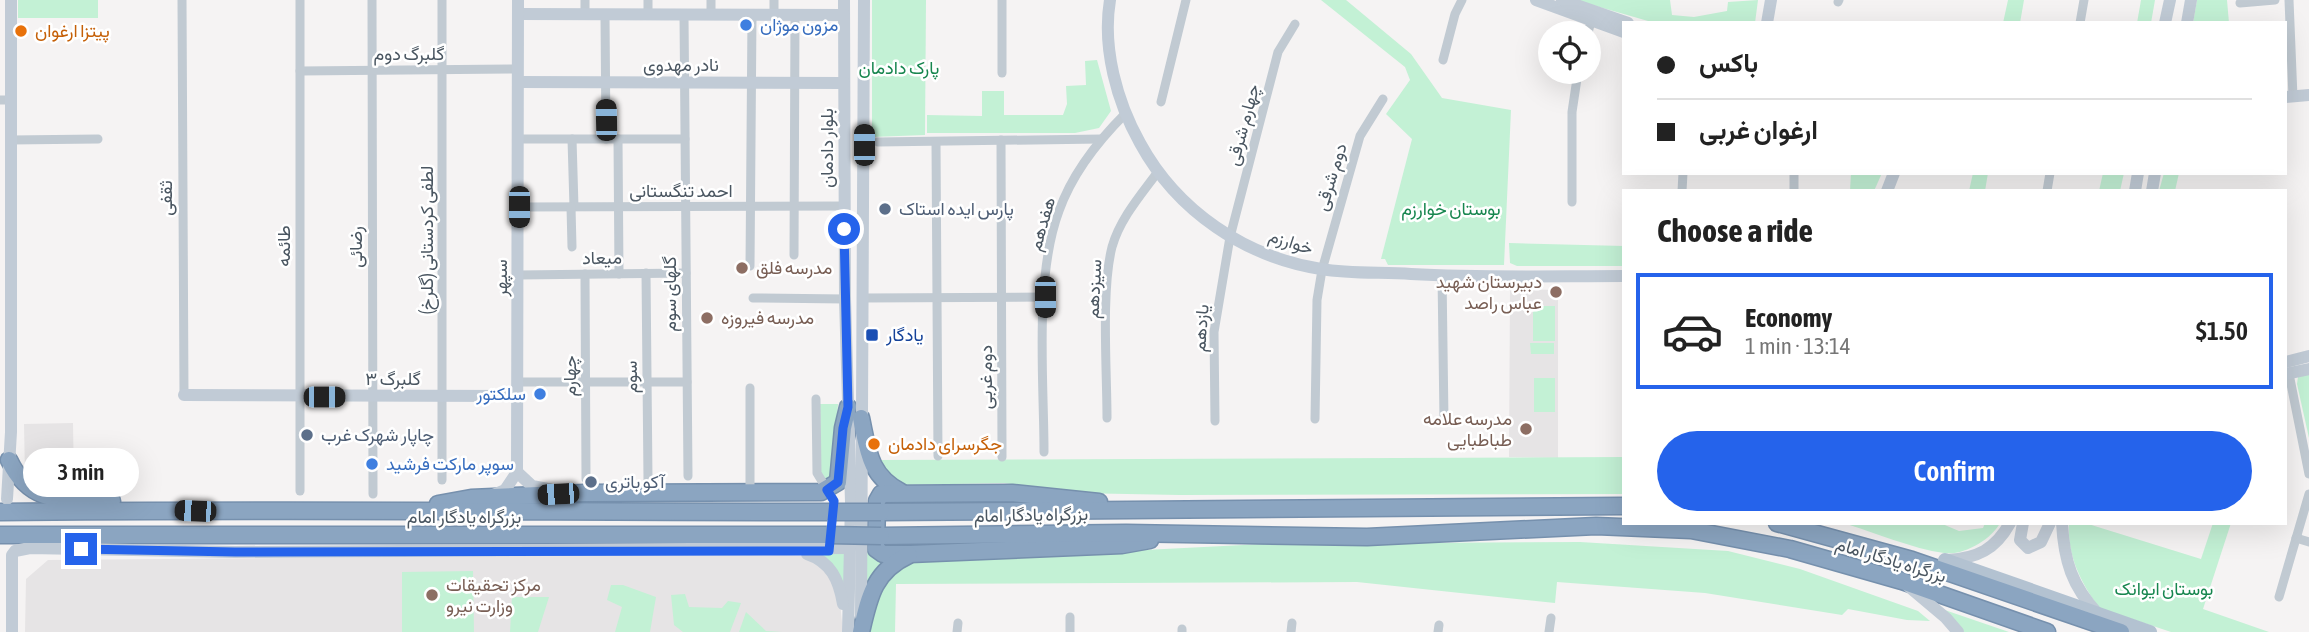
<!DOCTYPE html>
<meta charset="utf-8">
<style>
body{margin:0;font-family:"Asap Condensed",Vazirmatn,sans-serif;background:#f2f2f2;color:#222;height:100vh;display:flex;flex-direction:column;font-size:26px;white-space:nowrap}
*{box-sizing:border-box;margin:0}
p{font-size:23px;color:#767676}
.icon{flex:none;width:38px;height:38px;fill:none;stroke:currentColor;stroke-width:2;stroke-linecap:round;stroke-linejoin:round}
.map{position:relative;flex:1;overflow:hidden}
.sheet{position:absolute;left:1622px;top:189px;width:665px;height:336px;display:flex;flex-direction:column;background:#fff;border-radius:0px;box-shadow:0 7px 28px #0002}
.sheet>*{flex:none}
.guide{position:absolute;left:1622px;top:21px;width:665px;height:154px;border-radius:0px;box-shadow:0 7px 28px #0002;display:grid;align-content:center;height:154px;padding:0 35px;background:#fff}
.buttons{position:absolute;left:1538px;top:21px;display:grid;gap:14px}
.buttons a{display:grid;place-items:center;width:63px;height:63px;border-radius:50%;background:#fff;box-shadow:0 7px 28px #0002;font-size:35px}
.end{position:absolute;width:32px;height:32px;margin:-16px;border:9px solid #2563eb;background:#fff;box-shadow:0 0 0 4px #fff}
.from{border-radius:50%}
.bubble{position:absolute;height:49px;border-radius:24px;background:#fff;box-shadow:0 7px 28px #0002;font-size:23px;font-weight:600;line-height:49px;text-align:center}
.car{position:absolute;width:21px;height:42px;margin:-21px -10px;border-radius:9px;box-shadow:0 0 5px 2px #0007;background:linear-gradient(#222 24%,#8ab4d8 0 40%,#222 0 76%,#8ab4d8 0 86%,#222 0)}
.guide b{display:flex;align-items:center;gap:24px;height:66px;font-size:26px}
.guide b+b{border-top:2px solid #e0e0e0}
.guide i{width:18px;height:18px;background:#222}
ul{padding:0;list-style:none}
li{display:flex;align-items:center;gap:21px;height:116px;margin:0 14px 10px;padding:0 21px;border:4px solid #e0e0e0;border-radius:0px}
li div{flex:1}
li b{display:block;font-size:26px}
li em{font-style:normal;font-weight:600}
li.on{border-color:#2563eb}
li>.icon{width:63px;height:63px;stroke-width:1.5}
h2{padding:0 35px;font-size:32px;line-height:84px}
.cta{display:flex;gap:14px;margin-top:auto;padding:14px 35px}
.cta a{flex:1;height:80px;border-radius:42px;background:#2563eb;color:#fff;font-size:28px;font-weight:600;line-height:80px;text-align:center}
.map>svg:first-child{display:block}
.education{fill:#e6e4e5}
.green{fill:#c3f1d5}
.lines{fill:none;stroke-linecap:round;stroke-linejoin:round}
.highway-casing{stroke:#7690ad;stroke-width:19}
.street{stroke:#c1cad2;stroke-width:9}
.secondary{stroke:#c1cbd6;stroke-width:12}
.primary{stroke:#b3c2d1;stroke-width:14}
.highway{stroke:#8ba5c1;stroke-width:16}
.highway-bridge-casing{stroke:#7690ad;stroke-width:19;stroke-linecap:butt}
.highway-bridge{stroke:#8ba5c1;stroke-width:16}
.route{stroke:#2563eb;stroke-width:9}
.shop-dot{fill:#3f7fe0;stroke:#fff;stroke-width:2.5}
.food-dot{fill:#e8710a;stroke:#fff;stroke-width:2.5}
.service-dot{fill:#5c6f8a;stroke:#fff;stroke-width:2.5}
.education-dot{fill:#8d6e63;stroke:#fff;stroke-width:2.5}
.transit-dot{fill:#1a4fb4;stroke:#fff;stroke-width:2.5}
.labels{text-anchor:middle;stroke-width:5;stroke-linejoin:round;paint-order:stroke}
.shop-label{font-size:18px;fill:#366cbe;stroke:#fff;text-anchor:start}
.food-label{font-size:18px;fill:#c56008;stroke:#fff;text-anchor:start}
.street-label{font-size:18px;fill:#4a5661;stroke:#fff}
.park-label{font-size:18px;fill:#17864f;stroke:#fff}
.service-label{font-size:18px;fill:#4e5e75;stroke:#fff;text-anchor:start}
.education-label{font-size:18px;fill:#785e54;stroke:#fff;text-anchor:start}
.transit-label{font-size:18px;fill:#164399;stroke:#fff;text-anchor:start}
</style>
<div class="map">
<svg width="2309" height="632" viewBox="0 0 2309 632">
<rect width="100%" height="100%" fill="#f5f3f3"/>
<g class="education">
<polygon points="1510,289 1558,290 1558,458 1509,457"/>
<polygon points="73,423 74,483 32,483 25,476 24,424"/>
<polygon points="763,554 806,556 825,566 840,602 843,632 25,632 26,579 48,560"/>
</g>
<g class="green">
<rect x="18" y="0" width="80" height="18"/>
<polygon points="872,0 926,0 925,135 872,137"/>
<polygon points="1321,0 1346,0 1411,54 1442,98 1511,110 1504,265 1388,265 1385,259 1381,259 1412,139 1386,114 1410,80 1405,67"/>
<polygon points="1575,0 1670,0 1672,15 1694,17 1727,11 1728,2 1758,0 1755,23 1655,23"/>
<polygon points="2008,0 2024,0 2020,23 2003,23"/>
<polygon points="2141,0 2155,0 2151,23 2137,23"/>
<polygon points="2197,0 2227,0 2229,23 2193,23"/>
<polygon points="1097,60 1111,111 1099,128 1075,133 927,133 927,115 982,116 982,91 1004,91 1004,115 1063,115 1067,104 1066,86 1086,85 1085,61"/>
<polygon points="1851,173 1882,173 1874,191 1850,191"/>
<polygon points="1973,173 1988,173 1985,191 1969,191"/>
<polygon points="2103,173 2124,173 2120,191 2099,191"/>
<polygon points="2164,173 2179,173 2175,191 2159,191"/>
<polygon points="1509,243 1624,246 1624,266 1517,266 1510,263"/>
<rect x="1533" y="306" width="22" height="35"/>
<polygon points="1530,343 1554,343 1554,354 1531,354"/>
<polygon points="2309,373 2309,438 2297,384 2298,377"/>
<rect x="1534" y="378" width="21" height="34"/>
<polygon points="820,404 838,404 832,483 821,479"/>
<polygon points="1624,457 1624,494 1180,495 1074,493 1004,483 904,485 882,476 877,460"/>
<path d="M1843,523h97l19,8 24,-3 2,-5h15c-9,17 -37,33 -56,30 -31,-4 -70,-21 -101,-30z"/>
<path d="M2069,523h16l116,36 12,-36h18l-28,86 66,23h-98l-72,-24c-18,-26 -32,-52 -30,-85z"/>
<polygon points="1580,542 1728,551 1800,569 1918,611 1930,621 1907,620 1848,609 1842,615 1705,593 1557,582 1555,603 1357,582 896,584 895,632 869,632 879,586 909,562 1263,544"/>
<polygon points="865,543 872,543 873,556 876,559 895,558 865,599"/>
<polygon points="845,553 845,599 813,554"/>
<polygon points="473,571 474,632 402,632 402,572"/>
<polygon points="611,585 623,585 656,597 650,632 615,632 622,607 607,600"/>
<polygon points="685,594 689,607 722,608 728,601 741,603 730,632 683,632 674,625 671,595"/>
<polygon points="512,597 549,597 538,632 510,632"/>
<polygon points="1936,607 2009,632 1964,632"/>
<polygon points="746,612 766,631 782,632 739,632"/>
</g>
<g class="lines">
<g class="highway-casing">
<g id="highway">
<path d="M861,418c7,33 8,57 40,74"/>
<path d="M9,460c22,47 58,39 103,41"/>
<polyline points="1099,502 1012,493 881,494 877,501 876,549 883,554 910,554 1122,545 1150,540"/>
<polyline points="438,504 471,498 585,493 821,492 838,482 843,428 848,407"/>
<path d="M0,512c277,-3 553,0 829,0"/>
<polyline points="881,512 1624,506"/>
<polyline points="1777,523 1912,560 2121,632"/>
<polyline points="0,535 829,535"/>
<polyline points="881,536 1126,533 1367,537 1596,526 1691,530 1790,549 1902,581 2047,632"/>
<path d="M861,632c8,-35 13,-61 48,-77"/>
</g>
</g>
<g class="street">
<polyline points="182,0 184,395"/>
<polyline points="372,0 373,494"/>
<polyline points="585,0 585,15"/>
<polyline points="648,0 648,15"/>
<polyline points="711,0 711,15"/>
<polyline points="774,0 774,15"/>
<polyline points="1002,0 1002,73"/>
<polyline points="2289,0 2293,97"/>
<polyline points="1838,2 1839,0"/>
<polyline points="2240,3 2275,0"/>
<polyline points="605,15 606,139"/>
<polyline points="684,15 688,476"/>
<polyline points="2080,23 2084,0"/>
<polyline points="1588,33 1591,21"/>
<polyline points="1443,60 1455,14 1462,0"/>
<polyline points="300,71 518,69"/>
<polyline points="0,100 11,100"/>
<polyline points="1161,102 1186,0"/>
<polyline points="518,139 685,139"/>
<polyline points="572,139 574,207"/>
<polyline points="618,139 619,274"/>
<polyline points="11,140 98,139"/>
<polyline points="1001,140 1002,457"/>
<polyline points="878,142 1101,139"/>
<polyline points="936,142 938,456"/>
<polyline points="1682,191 1683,173"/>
<polyline points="1794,191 1794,173"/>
<polyline points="2047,191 2050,173"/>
<polyline points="1572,202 1572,112 1578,72"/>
<polyline points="519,207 844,206"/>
<polyline points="571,207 572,247"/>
<polyline points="794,255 795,15"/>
<polyline points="750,266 752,15"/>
<polyline points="646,273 648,480"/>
<polyline points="585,274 586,479"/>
<polyline points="519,275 686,273"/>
<polyline points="1442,275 1444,420"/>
<polyline points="753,298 845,299"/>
<polyline points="864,298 1045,297"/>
<polyline points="2289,374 2309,474"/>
<polyline points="519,382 687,382"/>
<polyline points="750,388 750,493"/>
<polyline points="816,399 817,473 834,501 830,539"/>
<path d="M1107,418c0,-47 -6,-128 5,-171 8,-28 28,-51 45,-74"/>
<polyline points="1315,419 1317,300 1322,270 1360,136 1383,99"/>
<polyline points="1215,421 1214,332 1230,237 1278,52 1295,24"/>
<path d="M1044,452c0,-72 -10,-174 15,-241 13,-37 39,-70 66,-97"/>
<polyline points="442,480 442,0"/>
<polyline points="300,491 300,0"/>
<polyline points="2296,538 2309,542"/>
<polyline points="2279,597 2309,494"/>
<polyline points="1070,617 1070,632"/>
<polyline points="1182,629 1182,632"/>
<polyline points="957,632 958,623"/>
<polyline points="1291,632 1292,623"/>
<polyline points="1438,632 1439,625"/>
<polyline points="1549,632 1551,618"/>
</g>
<g class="secondary">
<polyline points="844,0 845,299 851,502 848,632"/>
<path d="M1110,0c-8,48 7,102 30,143 37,68 105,114 181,126 29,5 61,3 90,5 72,4 142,2 213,2"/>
<polyline points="1536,0 1624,32"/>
<polyline points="1562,0 1628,23"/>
<polyline points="518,14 844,15"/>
<polyline points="1767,23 1771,0"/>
<polyline points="2165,23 2170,0"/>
<polyline points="2187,23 2191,0"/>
<polyline points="518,82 844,83"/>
<polyline points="2286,97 2309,95"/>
<polyline points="1887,191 1894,173"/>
<polyline points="2135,191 2138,173"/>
<polyline points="2152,191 2155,173"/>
<polyline points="2286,362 2309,356"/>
<polyline points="2286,374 2309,369"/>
<polyline points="184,395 519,396"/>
<polyline points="517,472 532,486 553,490"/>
<polyline points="493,495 505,490 517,472 518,0"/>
<polyline points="7,499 11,432 11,0"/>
<polyline points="2023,523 2020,540 2028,548 2041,542 2050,523"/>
<path d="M2062,523c2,38 10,63 36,91"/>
<path d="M807,554c24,8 32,26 36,50"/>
<path d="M1948,560c29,-2 47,-10 62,-37"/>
<polyline points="1908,586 1946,618 1958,632"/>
<polyline points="861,616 864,0"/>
<polyline points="12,632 12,555 15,551 30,548 235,552 850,548"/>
</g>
<polyline class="primary" points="1945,560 2150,632"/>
<use href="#highway" class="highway"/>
<g class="highway-bridge-casing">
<g id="highway-bridge">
<polyline points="829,512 881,512"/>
<polyline points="829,535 881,536"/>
</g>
</g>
<use href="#highway-bridge" class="highway-bridge"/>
</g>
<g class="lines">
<polyline class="route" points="81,549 235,552 829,551 834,501 827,490 838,482 843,428 848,407 844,229"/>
</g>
<g class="shop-dot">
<circle cx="746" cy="25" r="7"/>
<circle cx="540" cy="394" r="7"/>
<circle cx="372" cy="464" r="7"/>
</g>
<g class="food-dot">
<circle cx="21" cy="31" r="7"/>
<circle cx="874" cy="444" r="7"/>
</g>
<g class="service-dot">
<circle cx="885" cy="209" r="7"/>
<circle cx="307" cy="435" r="7"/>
<circle cx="591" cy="482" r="7"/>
</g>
<g class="education-dot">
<circle cx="742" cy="268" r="7"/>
<circle cx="1556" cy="292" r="7"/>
<circle cx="707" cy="318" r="7"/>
<circle cx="1526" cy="429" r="7"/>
<circle cx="432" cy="595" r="7"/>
</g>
<rect class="transit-dot" x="865" y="328" width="14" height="14" rx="3.5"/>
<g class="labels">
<g class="shop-label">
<text x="760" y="31">مزون موژان</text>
<text x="526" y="400" text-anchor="end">سلکتور</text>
<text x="386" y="470">سوپر مارکت فرشید</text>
</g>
<g class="food-label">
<text x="35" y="37">پیتزا ارغوان</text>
<text x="888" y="450">جگرسرای دادمان</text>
</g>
<g class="street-label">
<text x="409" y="60">گلبرگ دوم</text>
<text x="681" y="71">نادر مهدوی</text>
<text transform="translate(1243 125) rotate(-75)" y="6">چهارم شرقی</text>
<text transform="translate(827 148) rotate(-90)" y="6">بلوار دادمان</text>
<text transform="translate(1331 177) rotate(-73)" y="6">دوم شرقی</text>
<text x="681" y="197">احمد تنگستانی</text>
<text transform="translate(166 198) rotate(-90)" y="6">ثقفی</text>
<text transform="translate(1042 224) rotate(-74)" y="6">هفدهم</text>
<text transform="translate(427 240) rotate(-90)" y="6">لطفی کردستانی (گلرخ)</text>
<text transform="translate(1291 242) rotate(18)" y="6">خوارزم</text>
<text transform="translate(284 246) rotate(-90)" y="6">طائمه</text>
<text transform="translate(356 247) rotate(-90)" y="6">رضائی</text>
<text transform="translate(602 258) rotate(-1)" y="6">میعاد</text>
<text transform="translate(501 278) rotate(-90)" y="6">سپهر</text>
<text transform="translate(1094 289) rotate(-87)" y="6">سیزدهم</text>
<text transform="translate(670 294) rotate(-90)" y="6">گلهای سوم</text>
<text transform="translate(1201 328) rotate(-86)" y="6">یازدهم</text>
<text transform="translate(570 376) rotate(-90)" y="6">چهارم</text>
<text transform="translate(631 377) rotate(-91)" y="6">سوم</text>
<text transform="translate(986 377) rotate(-90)" y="6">دوم غربی</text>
<text x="393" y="385">گلبرگ ۳</text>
<text transform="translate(1031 515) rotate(-1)" y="6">بزرگراه یادگار امام</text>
<text x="464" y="523">بزرگراه یادگار امام</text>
<text transform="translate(1891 560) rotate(17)" y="6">بزرگراه یادگار امام</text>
</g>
<g class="park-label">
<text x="899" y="74">پارک دادمان</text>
<text x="1451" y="215">بوستان خوارزم</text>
<text x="2164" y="595">بوستان ایوانک</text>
</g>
<g class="service-label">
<text x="899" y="215">پارس ایده استاک</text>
<text x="321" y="441">چاپار شهرک غرب</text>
<text x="605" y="488">آکو باتری</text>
</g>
<g class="education-label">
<text x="756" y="274">مدرسه فلق</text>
<text x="1542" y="288" text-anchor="end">دبیرستان شهید<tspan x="1542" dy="21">عباس راصد</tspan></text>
<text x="721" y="324">مدرسه فیروزه</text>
<text x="1512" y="425" text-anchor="end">مدرسه علامه<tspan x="1512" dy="21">طباطبایی</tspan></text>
<text x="446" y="591">مرکز تحقیقات<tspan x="446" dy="21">وزارت نیرو</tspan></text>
</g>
<g class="transit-label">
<text x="886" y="341">یادگار</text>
</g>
</g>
</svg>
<div class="buttons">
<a><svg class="icon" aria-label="locate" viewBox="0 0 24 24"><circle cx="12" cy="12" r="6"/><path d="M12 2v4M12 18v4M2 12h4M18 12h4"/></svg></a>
</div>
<i class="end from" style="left:844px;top:229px"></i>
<i class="end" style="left:81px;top:549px"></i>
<div class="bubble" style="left:23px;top:448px;width:116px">3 min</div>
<i class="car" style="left:606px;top:120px;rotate:359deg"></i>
<i class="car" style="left:864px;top:145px;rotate:0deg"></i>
<i class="car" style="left:519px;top:207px;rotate:180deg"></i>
<i class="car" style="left:1045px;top:297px;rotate:180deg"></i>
<i class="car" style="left:324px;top:397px;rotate:90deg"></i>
<i class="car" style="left:558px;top:494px;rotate:267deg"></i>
<i class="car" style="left:195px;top:511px;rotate:272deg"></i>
<div class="guide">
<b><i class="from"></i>باکس</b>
<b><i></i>ارغوان غربی</b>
</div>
<section class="sheet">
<h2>Choose a ride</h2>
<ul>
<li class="on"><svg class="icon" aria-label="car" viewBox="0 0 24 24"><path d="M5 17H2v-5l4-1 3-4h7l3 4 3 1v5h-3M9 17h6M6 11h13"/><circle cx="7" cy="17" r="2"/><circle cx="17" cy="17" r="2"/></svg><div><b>Economy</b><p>1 min · 13:14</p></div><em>$1.50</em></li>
</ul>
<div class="cta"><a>Confirm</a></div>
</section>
</div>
